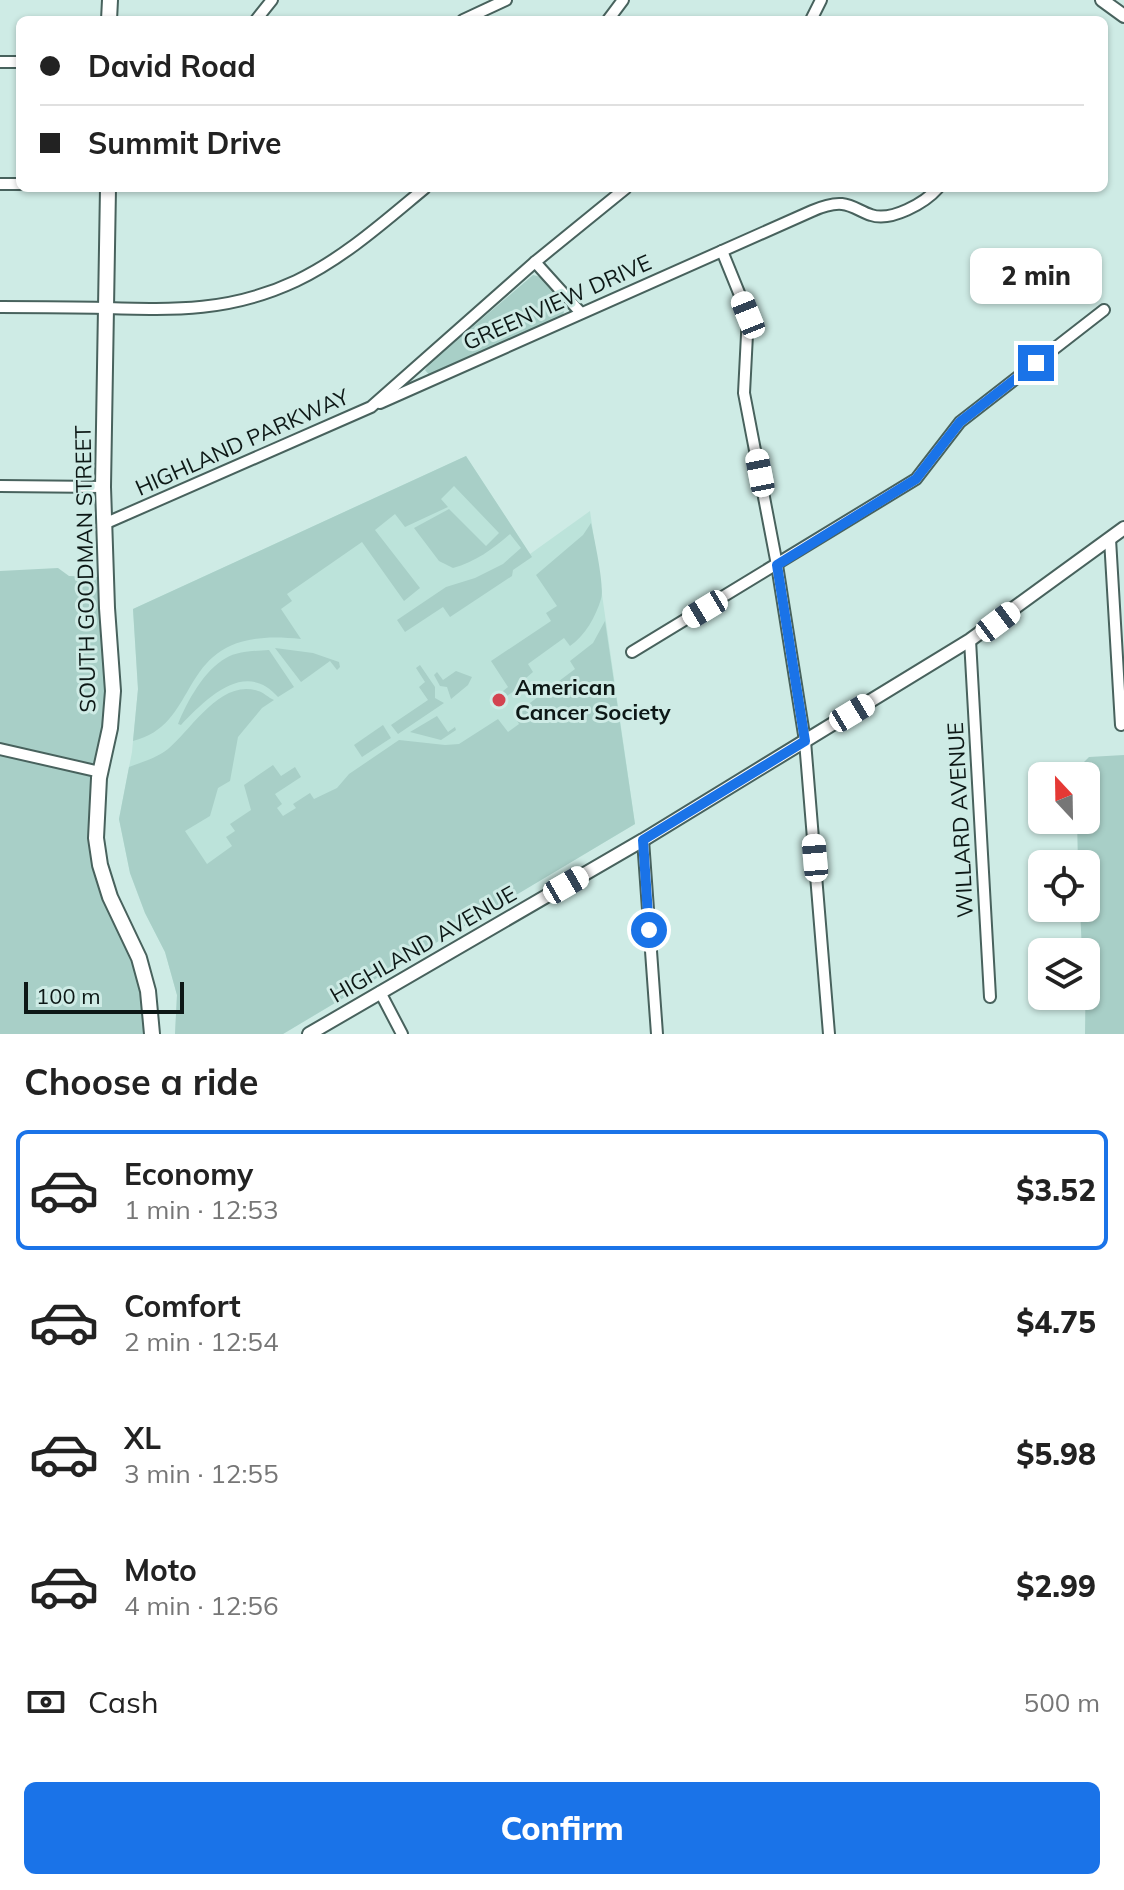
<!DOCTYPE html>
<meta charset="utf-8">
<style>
body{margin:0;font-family:Mulish,sans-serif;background:#f2f2f2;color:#222;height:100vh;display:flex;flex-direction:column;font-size:30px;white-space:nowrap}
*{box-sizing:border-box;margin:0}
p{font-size:26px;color:#767676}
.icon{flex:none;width:44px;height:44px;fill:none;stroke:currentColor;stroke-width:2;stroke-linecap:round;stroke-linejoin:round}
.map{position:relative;height:1034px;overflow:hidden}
.panel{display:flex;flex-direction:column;background:#fff;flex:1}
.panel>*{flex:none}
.hud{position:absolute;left:16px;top:16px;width:1092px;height:176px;border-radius:12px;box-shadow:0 2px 6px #0004;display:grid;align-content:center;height:176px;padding:0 24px;background:#fff}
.needle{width:52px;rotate:338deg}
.fabs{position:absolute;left:1028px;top:762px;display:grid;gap:16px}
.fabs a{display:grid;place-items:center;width:72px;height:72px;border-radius:12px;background:#fff;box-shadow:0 2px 6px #0004;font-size:40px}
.scale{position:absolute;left:24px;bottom:20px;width:160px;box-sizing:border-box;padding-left:8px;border:4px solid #0d1816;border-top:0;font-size:22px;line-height:28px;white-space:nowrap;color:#0d1816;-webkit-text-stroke:6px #ceebe5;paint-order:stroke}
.end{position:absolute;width:36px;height:36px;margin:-18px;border:10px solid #1a73e8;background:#fff;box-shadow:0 0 0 4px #fff}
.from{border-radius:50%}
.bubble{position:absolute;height:56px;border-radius:12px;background:#fff;box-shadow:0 2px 6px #0004;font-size:26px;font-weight:800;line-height:56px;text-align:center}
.car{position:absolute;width:24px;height:48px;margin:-24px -12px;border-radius:10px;box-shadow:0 0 6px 2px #0007;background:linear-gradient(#fff 24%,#345 0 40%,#fff 0 76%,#345 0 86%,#fff 0)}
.hud b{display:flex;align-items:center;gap:28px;height:76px;font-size:30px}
.hud b+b{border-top:2px solid #e0e0e0}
.hud i{width:20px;height:20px;background:#222}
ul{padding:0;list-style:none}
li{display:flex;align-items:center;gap:24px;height:120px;margin:0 16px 12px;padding:0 8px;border:4px solid transparent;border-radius:12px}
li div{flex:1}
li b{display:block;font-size:30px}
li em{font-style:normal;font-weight:800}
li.on{border-color:#1a73e8}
li>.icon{width:72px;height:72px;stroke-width:1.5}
h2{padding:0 24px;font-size:36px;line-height:96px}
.pay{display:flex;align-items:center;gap:20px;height:88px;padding:0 24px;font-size:30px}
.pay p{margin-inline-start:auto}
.action{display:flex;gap:16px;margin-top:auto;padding:16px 24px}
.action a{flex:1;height:92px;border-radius:12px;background:#1a73e8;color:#fff;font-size:32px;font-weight:800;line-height:92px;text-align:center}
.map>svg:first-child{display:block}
.built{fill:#bce3da}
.green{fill:#a8cfc7}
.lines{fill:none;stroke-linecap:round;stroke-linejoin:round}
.minor-casing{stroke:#48625d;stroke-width:14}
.tertiary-casing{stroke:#48625d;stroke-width:16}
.secondary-casing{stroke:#48625d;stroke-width:18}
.minor{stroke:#fff;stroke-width:10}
.tertiary{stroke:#fff;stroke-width:12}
.secondary{stroke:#fff;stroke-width:14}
.route{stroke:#1a73e8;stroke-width:10}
.poi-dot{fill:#d34350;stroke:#ceebe5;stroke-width:3}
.labels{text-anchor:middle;stroke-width:6;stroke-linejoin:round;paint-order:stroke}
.street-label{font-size:22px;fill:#0d1816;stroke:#ceebe5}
.poi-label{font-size:22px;font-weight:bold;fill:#0d1816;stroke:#ceebe5;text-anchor:start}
</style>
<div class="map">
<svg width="1124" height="1034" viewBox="0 0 1124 1034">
<rect width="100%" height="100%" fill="#ceebe5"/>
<polygon class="built" points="466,456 530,554 590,511 635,824 283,1034 175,1034 177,995 165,952 145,913 130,873 119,819 132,752 138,689 133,609"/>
<g class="green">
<polygon points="533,275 545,278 565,306 563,316 430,376 425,370 429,364"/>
<path d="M466,456l66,101 -19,13 -1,6 -62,41 -7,-10 -38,25 -8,-12 49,-33 29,-9 28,-14 18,-16 -11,-14c-17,15 -35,28 -57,34l-14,-7 -25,-33 35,-19 37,37 13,-13 -45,-47 -13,13 7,8 -43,20 -10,-13 -20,16 45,58 -16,13 -42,-59 -75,52 5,7 -11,8 20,30c-131,-15 -93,83 -168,102l5,-52 -5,-80z"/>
<path d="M591,523c3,15 14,64 10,76 -5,17 -16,37 -31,47l-6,-8 -36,26 5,8 -7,6 2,3 -21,15 -4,-5 5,-4 -17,-26 60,-40 -5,-8 11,-7 -21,-31 47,-40z"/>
<path d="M58,568l11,8 28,1c5,43 14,85 10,128 -4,46 -21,82 -18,132 3,47 30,82 45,125 8,22 9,48 11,72h-145v-463z"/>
<path d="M605,621l30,203 -352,210h-108l2,-39 -12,-43 -20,-39 -15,-40 -11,-54 10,-52c13,-5 28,-9 39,-18 23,-19 53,-71 90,-58 5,1 11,7 16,9l-12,8 -24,29 -8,44 -12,7 -8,28 -25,15 22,33 25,-18 -6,-9 9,-6 -5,-7 21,-14 -7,-25 29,-20 8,11 14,-9 6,10 -26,17 7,10 -5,4 6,8 13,-8 -3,-4 17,-11 4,6 23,-11 12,-14 50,-34 46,5 14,-1 39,-25 10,13 11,-8 -5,-9 61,-46 -5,-8 23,-18z"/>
<polygon points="275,648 313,653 339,662 340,667 337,670 330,661 301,682"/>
<path d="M269,650l25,37 -16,10c-33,-38 -72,2 -97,28l-3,-1c9,-22 26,-54 48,-66 12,-7 30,-7 43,-8z"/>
<polygon points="420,665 435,687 435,698 444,703 398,734 391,725 428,700 419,687 425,682 416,668"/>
<polygon points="456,671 472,677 468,685 451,699 447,687 440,686 434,675 437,672 443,680"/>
<polygon points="437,716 448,732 455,727 456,730 441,740 410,732"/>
<polygon points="383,725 391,738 362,757 354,745"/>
<polygon points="1124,755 1124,1034 1085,1034 1086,952 1082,952 1080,908 1086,908 1086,864 1078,864 1077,820 1086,820 1086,776 1075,776 1075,771 1089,757"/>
</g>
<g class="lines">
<g class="minor-casing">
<g id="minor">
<polyline points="256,20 272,0"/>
<polyline points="463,20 506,0"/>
<polyline points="608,20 623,0"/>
<polyline points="811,20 821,0"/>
<polyline points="0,62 20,62"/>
<polyline points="0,184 20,184"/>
<polyline points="722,251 748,315 744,393 777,565 805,741 829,1034"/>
<polyline points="535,262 581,313"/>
<path d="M0,307c35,0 69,0 104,1 70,2 126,4 192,-27 48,-23 88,-59 129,-93"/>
<path d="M380,403l432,-192c9,-4 19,-8 30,-7 11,1 19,8 29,11 20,7 54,-12 67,-27"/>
<polyline points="0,486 103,487"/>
<polyline points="104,524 371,407 535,262 626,188"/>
<polyline points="1110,539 1121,725"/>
<polyline points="970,640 990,997"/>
<polyline points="632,652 916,479 960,422 1104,310"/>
<polyline points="0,749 100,772"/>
<polyline points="643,840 657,1034"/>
<polyline points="380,992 402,1034"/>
</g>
</g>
<g class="tertiary-casing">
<g id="tertiary">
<polyline points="1102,0 1124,16"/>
<polyline points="309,1034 643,840 970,640 1124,528"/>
</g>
</g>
<g class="secondary-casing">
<g id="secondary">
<polyline points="109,20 110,0"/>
<polyline points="108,188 103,487 107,608 113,691 110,728 99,778 96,838 100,865 110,897 139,958 148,991 152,1034"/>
</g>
</g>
<use href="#minor" class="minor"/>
<use href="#tertiary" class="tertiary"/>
<use href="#secondary" class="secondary"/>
</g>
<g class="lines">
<polyline class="route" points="649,930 643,840 805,741 777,565 916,479 960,422 1036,363"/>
</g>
<circle class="poi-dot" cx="499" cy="700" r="8"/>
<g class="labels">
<g class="street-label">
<text transform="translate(557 302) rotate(-24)" y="8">GREENVIEW DRIVE</text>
<text transform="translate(242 442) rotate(-24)" y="8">HIGHLAND PARKWAY</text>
<text transform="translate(85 569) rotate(-91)" y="8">SOUTH GOODMAN STREET</text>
<text transform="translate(960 820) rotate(-93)" y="8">WILLARD AVENUE</text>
<text transform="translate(423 944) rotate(-30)" y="8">HIGHLAND AVENUE</text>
</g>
<g class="poi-label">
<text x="515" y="695">American<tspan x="515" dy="25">Cancer Society</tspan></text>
</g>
</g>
</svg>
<div class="fabs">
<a><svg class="needle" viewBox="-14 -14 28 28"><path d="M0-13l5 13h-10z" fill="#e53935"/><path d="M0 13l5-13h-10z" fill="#767676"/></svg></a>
<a><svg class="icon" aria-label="locate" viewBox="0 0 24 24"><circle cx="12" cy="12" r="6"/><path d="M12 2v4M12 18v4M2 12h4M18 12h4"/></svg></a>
<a><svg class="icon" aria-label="layers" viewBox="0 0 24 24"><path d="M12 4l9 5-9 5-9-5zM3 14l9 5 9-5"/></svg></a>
</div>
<div class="scale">100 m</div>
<i class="end from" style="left:649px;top:930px"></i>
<i class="end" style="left:1036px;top:363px"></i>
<div class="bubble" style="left:970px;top:248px;width:132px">2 min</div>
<i class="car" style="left:748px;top:315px;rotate:338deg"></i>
<i class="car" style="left:760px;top:473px;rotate:349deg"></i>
<i class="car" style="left:705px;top:609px;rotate:239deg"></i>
<i class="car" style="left:998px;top:622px;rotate:53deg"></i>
<i class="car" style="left:852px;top:713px;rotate:59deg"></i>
<i class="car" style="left:815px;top:858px;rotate:355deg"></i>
<i class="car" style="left:566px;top:885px;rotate:60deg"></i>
<div class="hud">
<b><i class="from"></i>David Road</b>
<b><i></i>Summit Drive</b>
</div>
</div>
<section class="panel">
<h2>Choose a ride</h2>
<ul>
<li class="on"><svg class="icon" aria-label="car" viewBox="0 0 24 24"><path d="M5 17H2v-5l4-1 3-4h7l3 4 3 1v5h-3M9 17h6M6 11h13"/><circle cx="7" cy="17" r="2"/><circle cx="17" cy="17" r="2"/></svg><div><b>Economy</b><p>1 min · 12:53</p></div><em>$3.52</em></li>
<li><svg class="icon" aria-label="car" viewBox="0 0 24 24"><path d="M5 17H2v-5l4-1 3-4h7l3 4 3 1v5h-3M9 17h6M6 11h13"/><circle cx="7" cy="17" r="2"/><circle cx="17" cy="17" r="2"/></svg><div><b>Comfort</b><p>2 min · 12:54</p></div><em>$4.75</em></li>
<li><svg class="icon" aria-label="car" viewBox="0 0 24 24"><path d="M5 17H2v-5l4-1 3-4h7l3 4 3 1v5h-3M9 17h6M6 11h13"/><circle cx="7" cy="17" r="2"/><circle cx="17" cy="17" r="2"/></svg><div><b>XL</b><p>3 min · 12:55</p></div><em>$5.98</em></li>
<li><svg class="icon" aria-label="car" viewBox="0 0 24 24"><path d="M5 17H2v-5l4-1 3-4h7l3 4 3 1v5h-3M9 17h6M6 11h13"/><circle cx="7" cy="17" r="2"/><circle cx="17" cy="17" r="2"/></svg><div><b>Moto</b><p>4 min · 12:56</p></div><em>$2.99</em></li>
</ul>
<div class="pay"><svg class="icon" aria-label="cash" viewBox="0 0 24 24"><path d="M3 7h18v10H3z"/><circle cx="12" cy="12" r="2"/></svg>Cash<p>500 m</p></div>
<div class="action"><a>Confirm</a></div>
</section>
